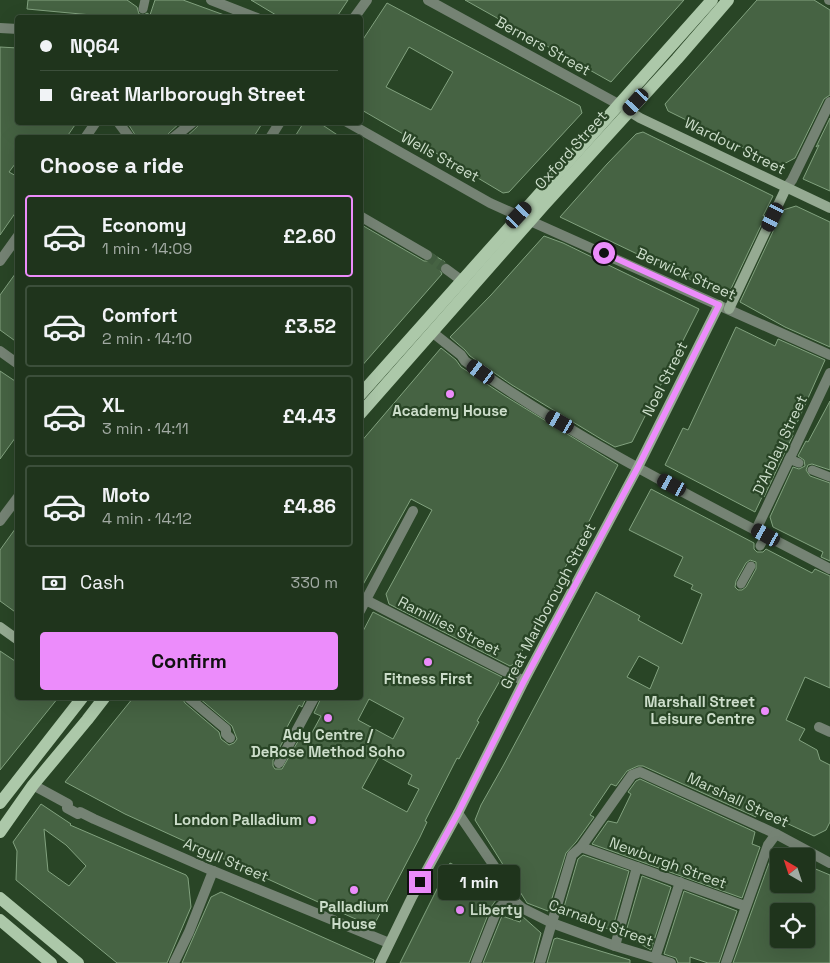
<!DOCTYPE html>
<meta charset="utf-8">
<style>
body{margin:0;font-family:"Space Grotesk",sans-serif;background:#273c25;color:#f1f3f6;height:100vh;display:flex;flex-direction:column;font-size:19px;white-space:nowrap}
*{box-sizing:border-box;margin:0}
p{font-size:16px;color:#a1aaa3}
.icon{flex:none;width:28px;height:28px;fill:none;stroke:currentColor;stroke-width:2;stroke-linecap:round;stroke-linejoin:round}
.map{position:relative;flex:1;overflow:hidden}
.sheet{position:absolute;left:15px;top:135px;width:348px;height:565px;display:flex;flex-direction:column;background:#1f341c;border-radius:5px;box-shadow:0 5px 20px #0002,0 0 0 1px #3c4f3b}
.sheet>*{flex:none}
.guide{position:absolute;left:15px;top:15px;width:348px;height:110px;border-radius:5px;box-shadow:0 5px 20px #0002,0 0 0 1px #3c4f3b;display:grid;align-content:center;height:110px;padding:0 25px;background:#1f341c}
.needle{width:32px;rotate:321deg}
.fabs{position:absolute;left:770px;top:848px;display:grid;gap:10px}
.fabs a{display:grid;place-items:center;width:45px;height:45px;border-radius:5px;background:#1f341c;box-shadow:0 5px 20px #0002,0 0 0 1px #3c4f3b;font-size:25px}
.end{position:absolute;width:22px;height:22px;margin:-11px;border:6px solid #ec8cfb;background:#111;box-shadow:0 0 0 2px #111}
.from{border-radius:50%}
.bubble{position:absolute;height:35px;border-radius:5px;background:#1f341c;box-shadow:0 5px 20px #0002,0 0 0 1px #3c4f3b;font-size:16px;font-weight:600;line-height:35px;text-align:center}
.car{position:absolute;width:15px;height:30px;margin:-15px -8px;border-radius:6px;box-shadow:0 0 4px 1px #0007;background:linear-gradient(#222 24%,#8ab4d8 0 40%,#222 0 76%,#8ab4d8 0 86%,#222 0)}
.guide b{display:flex;align-items:center;gap:18px;height:48px;font-size:19px}
.guide b+b{border-top:1px solid #3c4f3b}
.guide i{width:12px;height:12px;background:#f1f3f6}
ul{padding:0;list-style:none}
li{display:flex;align-items:center;gap:15px;height:82px;margin:0 10px 8px;padding:0 15px;border:2px solid #3c4f3b;border-radius:5px}
li div{flex:1}
li b{display:block;font-size:19px}
li em{font-style:normal;font-weight:600}
li.active{border-color:#ec8cfb}
li>.icon{width:45px;height:45px;stroke-width:1.5}
h2{padding:0 25px;font-size:22px;line-height:60px}
.pay{display:flex;align-items:center;gap:12px;height:55px;padding:0 25px;font-size:19px}
.pay p{margin-inline-start:auto}
.cta{display:flex;gap:10px;margin-top:auto;padding:10px 25px}
.cta a{flex:1;height:58px;border-radius:5px;background:#ec8cfb;color:#111;font-size:20px;font-weight:600;line-height:58px;text-align:center}
.map>svg:first-child{display:block}
.building{fill:#466343;stroke:#82a27f;fill-rule:evenodd}
.lines{fill:none;stroke-linecap:round;stroke-linejoin:round}
.street-tunnel{stroke:#415c3f;stroke-width:10;stroke-dasharray:10 5;stroke-linecap:butt}
.lane{stroke:#758374;stroke-width:9}
.street{stroke:#758374;stroke-width:10}
.secondary{stroke:#95aa92;stroke-width:10}
.primary{stroke:#acc8a9;stroke-width:12}
.route{stroke:#ec8cfb;stroke-width:6}
.poi-dot{fill:#ec8cfb;stroke:#294526;stroke-width:2}
.labels{text-anchor:middle;stroke-width:4.5;stroke-linejoin:round;paint-order:stroke}
.street-label{font-size:15px;fill:#ccddca;stroke:#294526}
.poi-label{font-size:15px;font-weight:bold;fill:#ccddca;stroke:#294526}
</style>
<div class="map">
<svg width="830" height="963" viewBox="0 0 830 963">
<rect width="100%" height="100%" fill="#294526"/>
<g class="building">
<polygon points="28,0 127,0 137,7 139,14 144,15 147,13 150,15 155,0 183,0 227,16 227,18 124,18 27,9"/>
<polygon points="251,0 348,0 336,18 281,18"/>
<polygon points="465,0 684,0 611,82"/>
<polygon points="757,0 814,0 830,10 830,95 824,99 795,158 780,166 668,111 665,104"/>
<path d="M387,3l193,103 2,7 -73,79 -6,1 -72,-43 -2,2 -13,-8 1,-2 -57,-33v-65zM409,47l44,25 -22,38 -45,-23z"/>
<polygon points="0,47 18,48 18,122 77,122 66,138 18,138 18,160 9,172 18,177 18,209 0,235"/>
<polygon points="830,118 830,191 803,179 819,145 816,147"/>
<polygon points="127,122 181,122 169,133 166,138 137,138"/>
<polygon points="200,122 263,122 253,138 185,138 197,127"/>
<polygon points="304,122 318,122 342,138 294,138"/>
<polygon points="643,132 773,196 763,216 766,215 727,297 560,217 607,164 636,134"/>
<polygon points="796,206 830,222 830,347 785,327 740,302 783,210"/>
<polygon points="360,224 424,261 430,261 434,255 445,262 439,268 442,274 360,368"/>
<polygon points="544,236 563,243 699,309 632,442 615,447 601,439 512,385 470,356 465,350 450,337 491,295"/>
<polygon points="18,270 18,343 0,330 0,295"/>
<polygon points="736,327 775,346 778,339 825,360 792,434 793,435 764,497 763,495 755,512 665,465 683,428 688,430"/>
<polygon points="441,348 456,360 461,367 505,396 618,465 516,663 510,666 389,604 386,594 432,510 411,499 360,590 360,443"/>
<polygon points="0,371 18,383 18,434 0,459"/>
<polygon points="830,401 830,470 812,464 808,465 806,470 810,476 830,483 830,561 821,557 823,552 773,527 770,517 793,467 799,469 805,466 804,460 798,456 806,441 808,442"/>
<path d="M651,489l103,54v6l3,3h6l3,-3 46,24 3,-4 15,7v112l-25,-11 -19,43 19,9 -6,11 18,10 3,10 10,5v57l-4,8 -12,6 -49,-23 -1,2 -8,-4v6l-113,-51h-5l-11,5 -11,15 -5,-2 -21,31 4,2 -18,25 -10,11 -18,58 -21,-8 -52,-83 6,-15 22,-39 93,-174 44,24 -2,4 44,24 20,-50 -11,-5 2,-4 -19,-9 9,-19 -54,-27zM750,560l6,2v7l-10,18 -4,3h-4l-3,-3 1,-6 10,-18zM639,656l20,11 -9,22 -23,-12z"/>
<polygon points="18,525 18,614 0,601 0,550"/>
<path d="M373,612l129,65 -25,44 2,1 -20,37 -2,-1 -32,63 2,1 -7,15 -47,90 -248,-113 -60,-32 68,-84h49l3,5 34,29 2,7 8,6 5,-2 3,-4 -5,-13 -33,-28h107l-4,9 -3,-2 -13,24 3,1 -16,30v6l2,3h7l19,-33 7,4 13,-24 -7,-3 7,-15h39v-61zM369,699l35,19 -11,21 -35,-19zM379,757l33,18 -4,9 11,5 -12,23 -45,-24z"/>
<polygon points="0,651 18,663 18,698 58,698 0,770"/>
<polygon points="640,779 755,832 752,844 760,847 742,898 592,844 608,821 617,823 631,794 628,792 636,781"/>
<path d="M41,804l30,20 -1,1 116,50 2,3 3,29 -24,56h-50l-101,-83 1,-29 -4,-9zM44,829l22,16 20,21 -17,20 -21,-15z"/>
<path d="M773,852l6,2v30h27v-19l24,10v88h-97zM779,911h27v28h-27z"/>
<polygon points="583,855 629,871 612,930 562,914 578,859"/>
<polygon points="450,863 486,881 492,892 499,896 491,907 469,963 400,963"/>
<polygon points="642,876 671,887 651,950 625,935"/>
<polygon points="684,891 737,911 719,963 708,963 690,957 690,963 678,963 676,958 664,954"/>
<polygon points="221,892 374,960 373,963 182,963 211,897"/>
<polygon points="502,916 520,922 522,916 541,933 533,963 483,963"/>
<polygon points="557,938 630,960 630,963 547,963 554,939"/>
</g>
<g class="lines">
<polyline class="street-tunnel" points="427,255 446,269"/>
<g class="lane">
<polyline points="143,9 145,0"/>
<polyline points="789,459 799,463"/>
<polyline points="812,470 830,477"/>
<polyline points="760,546 766,535"/>
<polyline points="741,584 751,566"/>
</g>
<g class="street">
<polyline points="211,0 257,18"/>
<polyline points="428,0 618,104"/>
<polyline points="829,0 830,0"/>
<polyline points="354,18 367,0"/>
<polyline points="0,28 18,29"/>
<polyline points="118,122 130,138"/>
<polyline points="347,122 490,203 830,355"/>
<polyline points="85,138 96,122"/>
<polyline points="173,138 193,122"/>
<polyline points="270,138 280,122"/>
<polyline points="786,188 792,180 830,102"/>
<polyline points="360,216 427,255"/>
<polyline points="0,261 18,236"/>
<polyline points="446,269 461,280"/>
<path d="M432,332l29,23 4,6c114,81 241,143 365,208"/>
<polyline points="0,351 18,364"/>
<polyline points="0,521 18,497"/>
<polyline points="756,530 830,373"/>
<polyline points="360,597 524,681"/>
<polyline points="360,611 413,511"/>
<polyline points="189,698 226,729 226,734 230,738"/>
<polyline points="819,727 830,732"/>
<polyline points="279,763 314,698"/>
<polyline points="33,785 68,804 67,808 78,814 80,812 94,819 213,871 389,943"/>
<polyline points="458,813 503,879 510,897 522,908 552,923 615,946 671,963"/>
<polyline points="581,847 745,906"/>
<polyline points="615,946 637,867"/>
<polyline points="655,958 680,882"/>
<polyline points="174,963 189,932 213,871"/>
<polyline points="476,963 497,910 510,897"/>
<polyline points="540,963 572,855 581,847 632,775 640,772 776,834 830,863"/>
<polyline points="726,963 768,845 776,834"/>
</g>
<g class="secondary">
<polyline points="624,108 640,118 830,208"/>
<polyline points="729,309 786,188"/>
<polyline points="0,627 18,640"/>
<polyline points="380,963 412,897 458,813 524,681 638,467 719,305"/>
</g>
<g class="primary">
<polyline points="360,395 712,0"/>
<polyline points="360,414 544,205 677,59 728,0"/>
<polyline points="0,803 82,698"/>
<polyline points="0,832 33,785 87,720 104,698"/>
<polyline points="0,898 78,963"/>
<polyline points="0,920 51,963"/>
</g>
</g>
<g class="lines">
<polyline class="route" points="420,882 458,813 524,681 638,467 719,305 604,253"/>
</g>
<g class="poi-dot">
<circle cx="450" cy="394" r="5"/>
<circle cx="428" cy="662" r="5"/>
<circle cx="765" cy="711" r="5"/>
<circle cx="328" cy="718" r="5"/>
<circle cx="312" cy="820" r="5"/>
<circle cx="354" cy="890" r="5"/>
<circle cx="460" cy="910" r="5"/>
</g>
<g class="labels">
<g class="street-label">
<text transform="translate(543 46) rotate(29)" y="5">Berners Street</text>
<text transform="translate(735 146) rotate(26)" y="5">Wardour Street</text>
<text transform="translate(571 150) rotate(-48)" y="5">Oxford Street</text>
<text transform="translate(440 157) rotate(29)" y="5">Wells Street</text>
<text transform="translate(686 274) rotate(24)" y="5">Berwick Street</text>
<text transform="translate(665 379) rotate(-63)" y="5">Noel Street</text>
<text transform="translate(780 445) rotate(-65)" y="5">D'Arblay Street</text>
<text transform="translate(548 606) rotate(-62)" y="5">Great Marlborough Street</text>
<text transform="translate(449 626) rotate(27)" y="5">Ramillies Street</text>
<text transform="translate(738 800) rotate(25)" y="5">Marshall Street</text>
<text transform="translate(226 860) rotate(23)" y="5">Argyll Street</text>
<text transform="translate(668 863) rotate(20)" y="5">Newburgh Street</text>
<text transform="translate(601 923) rotate(20)" y="5">Carnaby Street</text>
</g>
<g class="poi-label">
<text x="450" y="416">Academy House</text>
<text x="428" y="684">Fitness First</text>
<text x="755" y="707" text-anchor="end">Marshall Street<tspan x="755" dy="17">Leisure Centre</tspan></text>
<text x="328" y="740">Ady Centre /<tspan x="328" dy="17">DeRose Method Soho</tspan></text>
<text x="302" y="825" text-anchor="end">London Palladium</text>
<text x="354" y="912">Palladium<tspan x="354" dy="17">House</tspan></text>
<text x="470" y="915" text-anchor="start">Liberty</text>
</g>
</g>
</svg>
<div class="fabs">
<a><svg class="needle" viewBox="-14 -14 28 28"><path d="M0-13l5 13h-10z" fill="#e53935"/><path d="M0 13l5-13h-10z" fill="#a1aaa3"/></svg></a>
<a><svg class="icon" aria-label="locate" viewBox="0 0 24 24"><circle cx="12" cy="12" r="6"/><path d="M12 2v4M12 18v4M2 12h4M18 12h4"/></svg></a>
</div>
<i class="end from" style="left:604px;top:253px"></i>
<i class="end" style="left:420px;top:882px"></i>
<div class="bubble" style="left:438px;top:865px;width:82px">1 min</div>
<i class="car" style="left:636px;top:102px;rotate:222deg"></i>
<i class="car" style="left:519px;top:215px;rotate:43deg"></i>
<i class="car" style="left:773px;top:217px;rotate:206deg"></i>
<i class="car" style="left:481px;top:372px;rotate:306deg"></i>
<i class="car" style="left:560px;top:422px;rotate:300deg"></i>
<i class="car" style="left:672px;top:485px;rotate:298deg"></i>
<i class="car" style="left:766px;top:535px;rotate:299deg"></i>
<div class="guide">
<b><i class="from"></i>NQ64</b>
<b><i></i>Great Marlborough Street</b>
</div>
<section class="sheet">
<h2>Choose a ride</h2>
<ul>
<li class="active"><svg class="icon" aria-label="car" viewBox="0 0 24 24"><path d="M5 17H2v-5l4-1 3-4h7l3 4 3 1v5h-3M9 17h6M6 11h13"/><circle cx="7" cy="17" r="2"/><circle cx="17" cy="17" r="2"/></svg><div><b>Economy</b><p>1 min · 14:09</p></div><em>£2.60</em></li>
<li><svg class="icon" aria-label="car" viewBox="0 0 24 24"><path d="M5 17H2v-5l4-1 3-4h7l3 4 3 1v5h-3M9 17h6M6 11h13"/><circle cx="7" cy="17" r="2"/><circle cx="17" cy="17" r="2"/></svg><div><b>Comfort</b><p>2 min · 14:10</p></div><em>£3.52</em></li>
<li><svg class="icon" aria-label="car" viewBox="0 0 24 24"><path d="M5 17H2v-5l4-1 3-4h7l3 4 3 1v5h-3M9 17h6M6 11h13"/><circle cx="7" cy="17" r="2"/><circle cx="17" cy="17" r="2"/></svg><div><b>XL</b><p>3 min · 14:11</p></div><em>£4.43</em></li>
<li><svg class="icon" aria-label="car" viewBox="0 0 24 24"><path d="M5 17H2v-5l4-1 3-4h7l3 4 3 1v5h-3M9 17h6M6 11h13"/><circle cx="7" cy="17" r="2"/><circle cx="17" cy="17" r="2"/></svg><div><b>Moto</b><p>4 min · 14:12</p></div><em>£4.86</em></li>
</ul>
<div class="pay"><svg class="icon" aria-label="cash" viewBox="0 0 24 24"><path d="M3 7h18v10H3z"/><circle cx="12" cy="12" r="2"/></svg>Cash<p>330 m</p></div>
<div class="cta"><a>Confirm</a></div>
</section>
</div>
